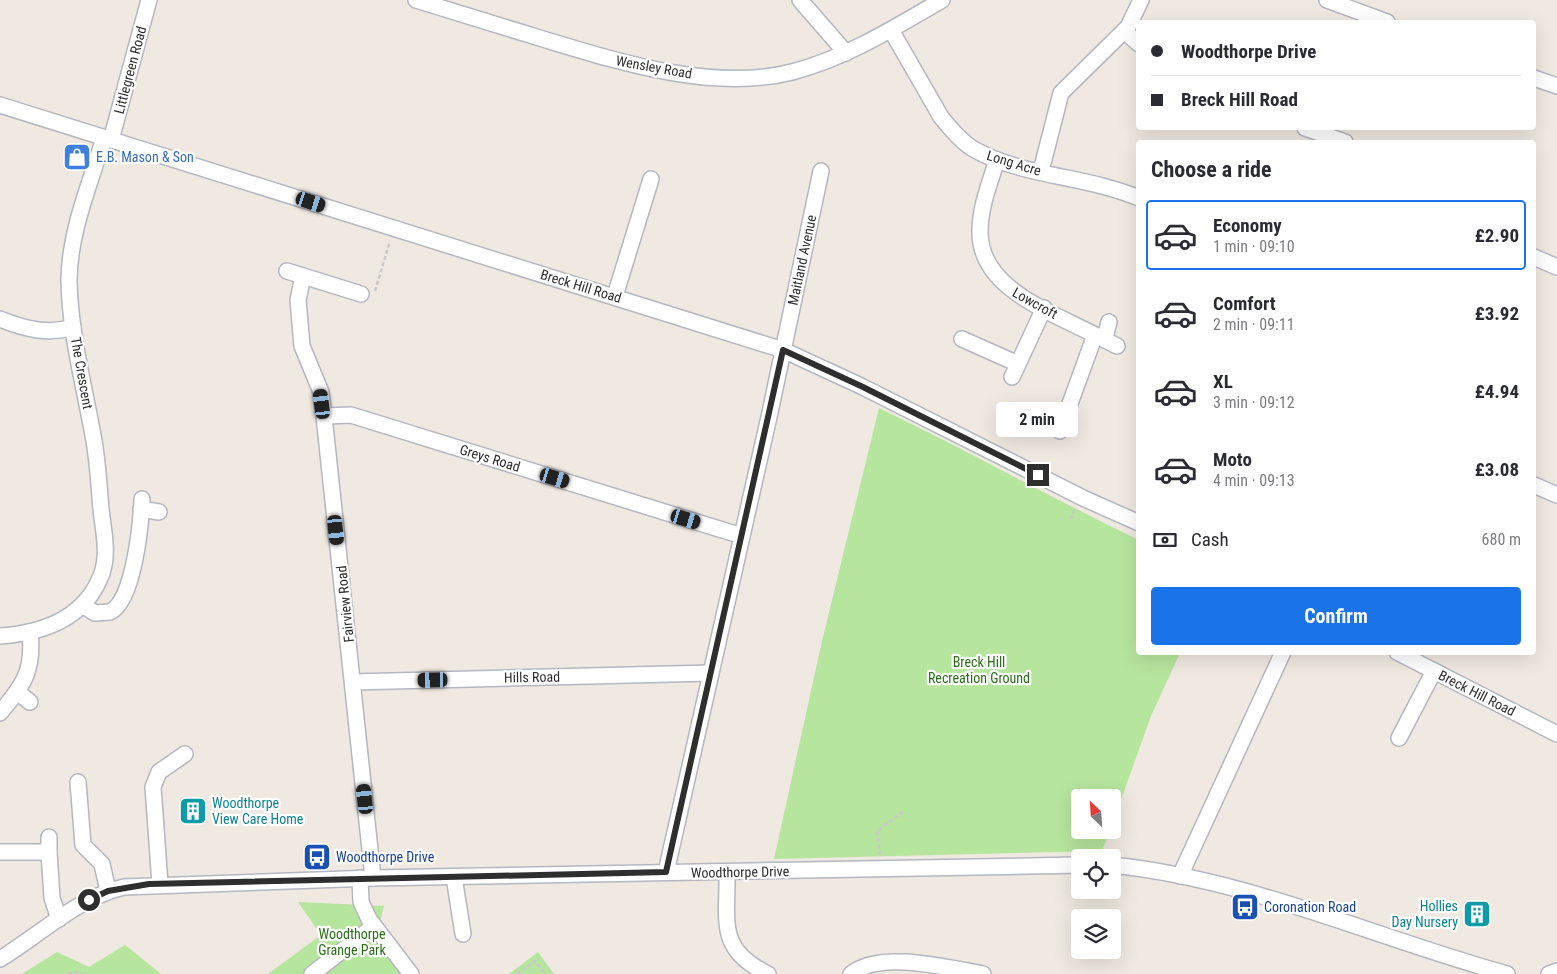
<!DOCTYPE html>
<meta charset="utf-8">
<style>
body{margin:0;font-family:"Roboto Condensed",sans-serif;background:#f7f7f7;color:#2b2b33;height:100vh;display:flex;flex-direction:column;font-size:19px;white-space:nowrap}
*{box-sizing:border-box;margin:0}
p{font-size:16px;color:#7c7c81}
.icon{flex:none;width:28px;height:28px;fill:none;stroke:currentColor;stroke-width:2;stroke-linecap:round;stroke-linejoin:round}
.map{position:relative;flex:1;overflow:hidden}
.details{position:absolute;left:1136px;top:140px;width:400px;height:515px;display:flex;flex-direction:column;background:#fff;border-radius:5px;box-shadow:0 5px 20px #0002}
.details>*{flex:none}
.hud{position:absolute;left:1136px;top:20px;width:400px;height:110px;border-radius:5px;box-shadow:0 5px 20px #0002;display:grid;align-content:center;height:110px;padding:0 15px;background:#fff}
.needle{width:32px;rotate:335deg}
.tools{position:absolute;left:1071px;top:789px;display:grid;gap:10px}
.tools a{display:grid;place-items:center;width:50px;height:50px;border-radius:5px;background:#fff;box-shadow:0 5px 20px #0002;font-size:25px}
.end{position:absolute;width:22px;height:22px;margin:-11px;border:6px solid #2e2e2e;background:#fff;box-shadow:0 0 0 2px #fff}
.from{border-radius:50%}
.bubble{position:absolute;height:35px;border-radius:5px;background:#fff;box-shadow:0 5px 20px #0002;font-size:16px;font-weight:700;line-height:35px;text-align:center}
.car{position:absolute;width:15px;height:30px;margin:-15px -8px;border-radius:6px;box-shadow:0 0 4px 1px #0007;background:linear-gradient(#222 24%,#8ab4d8 0 40%,#222 0 76%,#8ab4d8 0 86%,#222 0)}
.hud b{display:flex;align-items:center;gap:18px;height:48px;font-size:19px}
.hud b+b{border-top:1px solid #e1e1e2}
.hud i{width:12px;height:12px;background:#2b2b33}
ul{padding:0;list-style:none}
li{display:flex;align-items:center;gap:15px;height:70px;margin:0 10px 8px;padding:0 5px;border:2px solid transparent;border-radius:5px}
li div{flex:1}
li b{display:block;font-size:19px}
li em{font-style:normal;font-weight:700}
li.active{border-color:#1a73e8}
li>.icon{width:45px;height:45px;stroke-width:1.5}
h2{padding:0 15px;font-size:22px;line-height:60px}
.pay{display:flex;align-items:center;gap:12px;height:55px;padding:0 15px;font-size:19px}
.pay p{margin-inline-start:auto}
.cta{display:flex;gap:10px;margin-top:auto;padding:10px 15px}
.cta a{flex:1;height:58px;border-radius:5px;background:#1a73e8;color:#fff;font-size:20px;font-weight:700;line-height:58px;text-align:center}
.map>svg:first-child{display:block}
.green{fill:#b6e59e}
.lines{fill:none;stroke-linecap:round;stroke-linejoin:round}
.minor-casing{stroke:#b4b7c1;stroke-width:18}
.path{stroke:#c9c9c9;stroke-width:2.5;stroke-dasharray:4 2.5;stroke-linecap:butt}
.minor{stroke:#fff;stroke-width:15}
.route{stroke:#2e2e2e;stroke-width:6}
.labels{text-anchor:middle;stroke-width:4.5;stroke-linejoin:round;paint-order:stroke}
.street-label{font-size:14px;fill:#2e2e2e;stroke:#fff}
.shop-label{font-size:14px;fill:#366cbe;stroke:#fff;text-anchor:start}
.park-label{font-size:14px;fill:#2c6e1b;stroke:#fff}
.culture-label{font-size:14px;fill:#0d838f;stroke:#fff;text-anchor:start}
.transit-label{font-size:14px;fill:#164399;stroke:#fff;text-anchor:start}
</style>
<div class="map">
<svg width="1557" height="974" viewBox="0 0 1557 974">
<rect width="100%" height="100%" fill="#efe9e1"/>
<g class="green">
<path d="M879,408c88,42 172,90 260,132v112l41,1 -29,63 -38,106 -1,-24h-32v32h30l-8,21 -328,8 48,-218z"/>
<polygon points="298,902 384,906 379,925 417,974 268,974 321,935"/>
<polygon points="125,945 161,974 22,974 57,952 89,967"/>
<polygon points="538,952 554,974 509,974"/>
</g>
<g class="lines">
<g class="minor-casing">
<g id="minor">
<path d="M416,0c43,13 85,26 127,39 76,23 170,53 249,33 54,-14 102,-44 150,-72"/>
<polyline points="800,0 846,53"/>
<polyline points="1327,0 1387,22"/>
<path d="M891,30l50,87c10,12 22,27 36,34 49,26 110,25 162,47"/>
<polyline points="1124,31 1139,44"/>
<polyline points="1534,78 1557,86"/>
<polyline points="0,105 783,350 863,387 1083,498 1139,523"/>
<polyline points="1305,128 1345,142"/>
<polyline points="111,140 149,0"/>
<path d="M997,160c-7,22 -17,47 -17,71 -1,58 72,81 115,104l-35,96"/>
<polyline points="1041,171 1061,93 1128,27 1141,0"/>
<polyline points="1534,257 1557,267"/>
<polyline points="287,271 303,276"/>
<polyline points="361,294 303,276 298,300 302,346 321,392 324,416 373,878"/>
<polyline points="615,296 651,179"/>
<path d="M0,319c25,10 48,16 73,8"/>
<polyline points="1095,335 1117,346"/>
<polyline points="1105,338 1109,322"/>
<polyline points="962,339 1016,363"/>
<polyline points="1012,377 1044,308"/>
<polyline points="324,416 351,415 742,536"/>
<polyline points="1534,485 1557,495"/>
<polyline points="141,509 159,512"/>
<path d="M82,605l13,8 15,-1c24,-11 31,-89 32,-113"/>
<path d="M0,636c44,-3 86,-18 102,-63 7,-20 1,-44 -1,-64 -2,-22 -3,-45 -7,-68 -9,-52 -24,-106 -25,-160 0,-48 21,-97 35,-143"/>
<polyline points="1397,652 1557,734"/>
<polyline points="353,682 711,673"/>
<polyline points="17,692 30,702"/>
<path d="M0,713c24,-29 34,-42 30,-81"/>
<polyline points="1399,738 1434,671"/>
<polyline points="78,782 83,845 102,864 108,891"/>
<polyline points="0,852 49,852 52,898 59,919"/>
<polyline points="49,852 49,837"/>
<path d="M1112,865c137,14 264,73 395,109"/>
<polyline points="666,872 769,417 821,171"/>
<path d="M727,872c1,49 -11,77 41,102"/>
<polyline points="1180,876 1283,652"/>
<polyline points="454,877 463,934"/>
<polyline points="360,878 361,902 369,919 411,974"/>
<polyline points="160,884 153,787 159,772 185,754"/>
<path d="M0,959c41,-25 77,-61 124,-72l249,-9 707,-13"/>
<polyline points="312,974 374,926"/>
<path d="M851,974c29,-24 97,-6 132,0"/>
<polyline points="1549,974 1557,971"/>
</g>
</g>
<g class="path">
<polyline points="375,291 390,241"/>
<polyline points="1070,519 1076,509"/>
<polyline points="880,855 877,832 899,814 903,813"/>
<polyline points="68,974 76,972 83,974"/>
<polyline points="517,974 535,961 545,974"/>
</g>
<use href="#minor" class="minor"/>
</g>
<g class="lines">
<polyline class="route" points="89,900 108,891 149,884 666,872 783,350 863,387 1038,475"/>
</g>
<defs>
<g id="shop-square" transform="scale(1.4375)"><rect x="-9" y="-9" width="18" height="18" rx="4" fill="#3f7fe0" stroke="#fff"/><path d="M-5-2.5h2.3a2.7 3.5 0 0 1 5.4 0H5L5.5 6h-11ZM-1.5-2.5h3a1.5 2.3 0 0 0-3 0Z" fill="#fff"/></g>
<g id="building-square" transform="scale(1.4375)"><rect x="-9" y="-9" width="18" height="18" rx="4" fill="#0f9aa8" stroke="#fff"/><path d="M-4-6H4V6H1V3H-1V6H-4ZM-2.5-4.3h1.7v1.8h-1.7ZM.8-4.3h1.7v1.8H.8ZM-2.5-1h1.7V.8h-1.7ZM.8-1h1.7V.8H.8Z" fill="#fff"/></g>
<g id="bus-square" transform="scale(1.4375)"><rect x="-9" y="-9" width="18" height="18" rx="4" fill="#1a4fb4" stroke="#fff"/><path d="M-5-6H5V4H4V6H2V4H-2V6H-4V4H-5ZM-3.5-4V0h7V-4ZM-3.5 1.2v1.5H-2V1.2ZM2 1.2v1.5H3.5V1.2Z" fill="#fff"/></g>
</defs>
<g fill-rule="evenodd">
<use href="#shop-square" x="77" y="157"/>
<use href="#building-square" x="193" y="811"/>
<use href="#bus-square" x="317" y="857"/>
<use href="#bus-square" x="1245" y="907"/>
<use href="#building-square" x="1477" y="914"/>
</g>
<g class="labels">
<g class="street-label">
<text transform="translate(654 67) rotate(10)" y="5">Wensley Road</text>
<text transform="translate(130 70) rotate(-75)" y="5">Littlegreen Road</text>
<text transform="translate(1014 163) rotate(17)" y="5">Long Acre</text>
<text transform="translate(802 260) rotate(-78)" y="5">Maitland Avenue</text>
<text transform="translate(581 286) rotate(17)" y="5">Breck Hill Road</text>
<text transform="translate(1035 303) rotate(29)" y="5">Lowcroft</text>
<text transform="translate(82 373) rotate(80)" y="5">The Crescent</text>
<text transform="translate(490 458) rotate(17)" y="5">Greys Road</text>
<text transform="translate(345 604) rotate(-96)" y="5">Fairview Road</text>
<text transform="translate(532 677) rotate(-1)" y="5">Hills Road</text>
<text transform="translate(1477 693) rotate(27)" y="5">Breck Hill Road</text>
<text transform="translate(740 872) rotate(-1)" y="5">Woodthorpe Drive</text>
</g>
<g class="shop-label">
<text x="96" y="162">E.B. Mason &amp; Son</text>
</g>
<g class="park-label">
<text x="979" y="667">Breck Hill<tspan x="979" dy="16">Recreation Ground</tspan></text>
<text x="352" y="939">Woodthorpe<tspan x="352" dy="16">Grange Park</tspan></text>
</g>
<g class="culture-label">
<text x="212" y="808">Woodthorpe<tspan x="212" dy="16">View Care Home</tspan></text>
<text x="1458" y="911" text-anchor="end">Hollies<tspan x="1458" dy="16">Day Nursery</tspan></text>
</g>
<g class="transit-label">
<text x="336" y="862">Woodthorpe Drive</text>
<text x="1264" y="912">Coronation Road</text>
</g>
</g>
</svg>
<div class="tools">
<a><svg class="needle" viewBox="-14 -14 28 28"><path d="M0-13l5 13h-10z" fill="#e53935"/><path d="M0 13l5-13h-10z" fill="#7c7c81"/></svg></a>
<a><svg class="icon" aria-label="locate" viewBox="0 0 24 24"><circle cx="12" cy="12" r="6"/><path d="M12 2v4M12 18v4M2 12h4M18 12h4"/></svg></a>
<a><svg class="icon" aria-label="layers" viewBox="0 0 24 24"><path d="M12 4l9 5-9 5-9-5zM3 14l9 5 9-5"/></svg></a>
</div>
<i class="end from" style="left:89px;top:900px"></i>
<i class="end" style="left:1038px;top:475px"></i>
<div class="bubble" style="left:996px;top:402px;width:82px">2 min</div>
<i class="car" style="left:311px;top:202px;rotate:108deg"></i>
<i class="car" style="left:322px;top:404px;rotate:353deg"></i>
<i class="car" style="left:555px;top:478px;rotate:107deg"></i>
<i class="car" style="left:686px;top:519px;rotate:107deg"></i>
<i class="car" style="left:336px;top:530px;rotate:174deg"></i>
<i class="car" style="left:433px;top:680px;rotate:269deg"></i>
<i class="car" style="left:365px;top:799px;rotate:354deg"></i>
<div class="hud">
<b><i class="from"></i>Woodthorpe Drive</b>
<b><i></i>Breck Hill Road</b>
</div>
<section class="details">
<h2>Choose a ride</h2>
<ul>
<li class="active"><svg class="icon" aria-label="car" viewBox="0 0 24 24"><path d="M5 17H2v-5l4-1 3-4h7l3 4 3 1v5h-3M9 17h6M6 11h13"/><circle cx="7" cy="17" r="2"/><circle cx="17" cy="17" r="2"/></svg><div><b>Economy</b><p>1 min · 09:10</p></div><em>£2.90</em></li>
<li><svg class="icon" aria-label="car" viewBox="0 0 24 24"><path d="M5 17H2v-5l4-1 3-4h7l3 4 3 1v5h-3M9 17h6M6 11h13"/><circle cx="7" cy="17" r="2"/><circle cx="17" cy="17" r="2"/></svg><div><b>Comfort</b><p>2 min · 09:11</p></div><em>£3.92</em></li>
<li><svg class="icon" aria-label="car" viewBox="0 0 24 24"><path d="M5 17H2v-5l4-1 3-4h7l3 4 3 1v5h-3M9 17h6M6 11h13"/><circle cx="7" cy="17" r="2"/><circle cx="17" cy="17" r="2"/></svg><div><b>XL</b><p>3 min · 09:12</p></div><em>£4.94</em></li>
<li><svg class="icon" aria-label="car" viewBox="0 0 24 24"><path d="M5 17H2v-5l4-1 3-4h7l3 4 3 1v5h-3M9 17h6M6 11h13"/><circle cx="7" cy="17" r="2"/><circle cx="17" cy="17" r="2"/></svg><div><b>Moto</b><p>4 min · 09:13</p></div><em>£3.08</em></li>
</ul>
<div class="pay"><svg class="icon" aria-label="cash" viewBox="0 0 24 24"><path d="M3 7h18v10H3z"/><circle cx="12" cy="12" r="2"/></svg>Cash<p>680 m</p></div>
<div class="cta"><a>Confirm</a></div>
</section>
</div>
